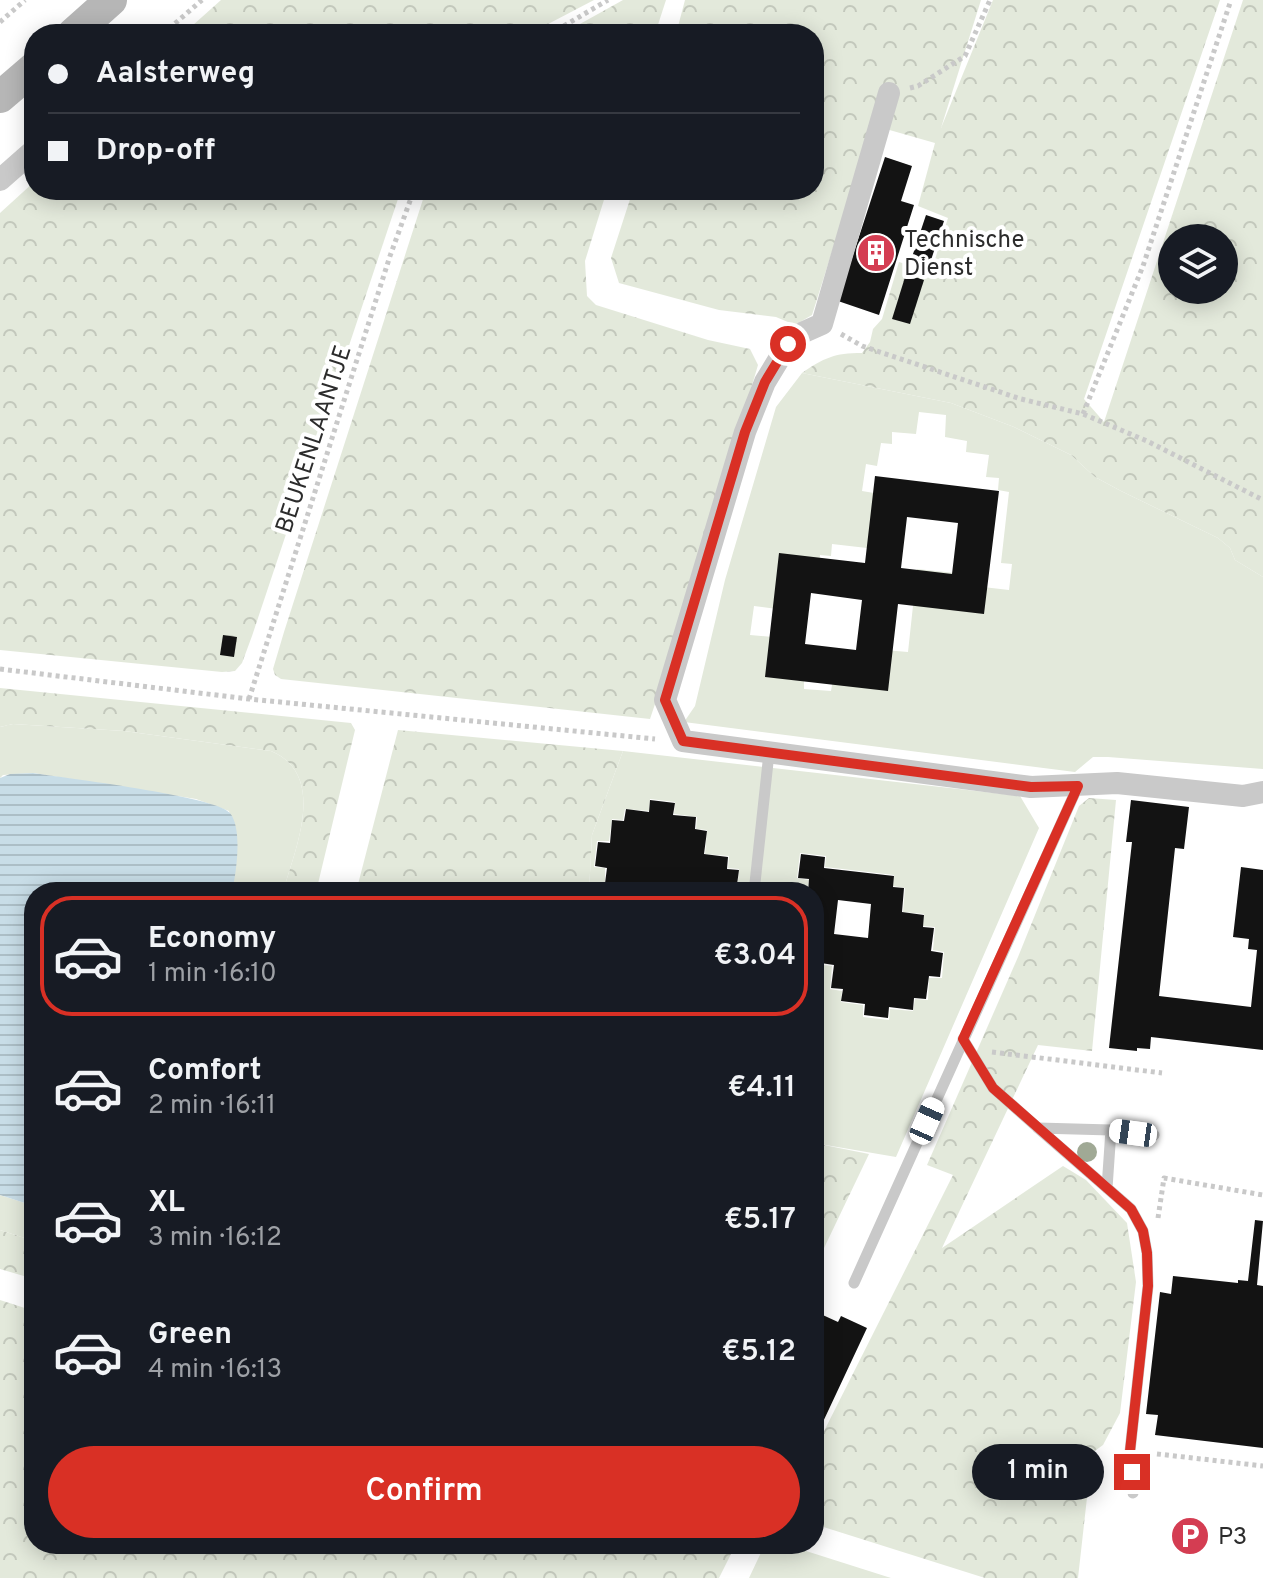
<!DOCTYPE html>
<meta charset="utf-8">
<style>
body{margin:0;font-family:Overpass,sans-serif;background:#20242c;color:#f1f3f6;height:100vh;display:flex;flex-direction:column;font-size:30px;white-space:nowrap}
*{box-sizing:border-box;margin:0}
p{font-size:26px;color:#9ea1a6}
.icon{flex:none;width:44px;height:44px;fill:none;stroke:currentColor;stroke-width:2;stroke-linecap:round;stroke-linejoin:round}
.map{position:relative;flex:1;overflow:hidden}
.side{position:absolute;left:24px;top:882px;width:800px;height:672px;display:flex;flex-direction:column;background:#171b24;border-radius:32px;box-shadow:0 4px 20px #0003}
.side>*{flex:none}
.hud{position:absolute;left:24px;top:24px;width:800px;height:176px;border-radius:32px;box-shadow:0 4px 20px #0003;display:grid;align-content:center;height:176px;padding:0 24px;background:#171b24}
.controls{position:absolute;left:1158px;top:224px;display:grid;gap:16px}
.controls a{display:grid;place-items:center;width:80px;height:80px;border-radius:50%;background:#171b24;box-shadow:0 4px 20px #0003;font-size:40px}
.end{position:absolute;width:36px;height:36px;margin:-18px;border:10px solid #d93025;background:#fff;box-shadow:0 0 0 4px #fff}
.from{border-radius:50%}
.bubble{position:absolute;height:56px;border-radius:28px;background:#171b24;box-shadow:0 4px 20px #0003;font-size:26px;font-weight:600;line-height:56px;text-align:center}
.car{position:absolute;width:24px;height:48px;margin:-24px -12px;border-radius:10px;box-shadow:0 0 6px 2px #0007;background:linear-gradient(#fff 24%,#345 0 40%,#fff 0 76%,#345 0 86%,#fff 0)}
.hud b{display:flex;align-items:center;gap:28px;height:76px;font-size:30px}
.hud b+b{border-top:2px solid #363941}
.hud i{width:20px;height:20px;background:#f1f3f6}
ul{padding:14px 0 0;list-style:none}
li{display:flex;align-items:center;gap:24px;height:120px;margin:0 16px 12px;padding:0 8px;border:4px solid transparent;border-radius:32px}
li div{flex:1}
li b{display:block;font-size:30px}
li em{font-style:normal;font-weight:600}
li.selected{border-color:#d93025}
li>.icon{width:72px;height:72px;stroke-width:1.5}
.primary-button{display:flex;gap:16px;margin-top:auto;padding:16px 24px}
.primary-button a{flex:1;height:92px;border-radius:48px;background:#d93025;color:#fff;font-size:32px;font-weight:600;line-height:92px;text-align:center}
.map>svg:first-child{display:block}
.green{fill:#e3e9db;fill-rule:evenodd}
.forest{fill:url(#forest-crowns);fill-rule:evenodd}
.water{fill:url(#water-rules)}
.building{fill:#131313;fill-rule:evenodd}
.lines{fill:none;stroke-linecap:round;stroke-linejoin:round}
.path{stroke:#c9c9c9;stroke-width:5;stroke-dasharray:4 4;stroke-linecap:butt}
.service{stroke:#c9c9c9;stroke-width:11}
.minor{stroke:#c9c9c9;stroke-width:22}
.secondary{stroke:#b6b6b6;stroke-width:32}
.tree{fill:#a0a995}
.route{stroke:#d93025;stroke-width:10}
.labels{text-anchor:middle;stroke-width:8;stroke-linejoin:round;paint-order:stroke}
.poi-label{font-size:24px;fill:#2c2c2c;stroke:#fff;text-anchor:start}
.street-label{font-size:24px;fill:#2c2c2c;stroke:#fff}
</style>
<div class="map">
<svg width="1263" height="1578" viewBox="0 0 1263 1578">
<defs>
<pattern id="forest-crowns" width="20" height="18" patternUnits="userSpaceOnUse" patternTransform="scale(2)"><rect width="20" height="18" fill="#e3e9db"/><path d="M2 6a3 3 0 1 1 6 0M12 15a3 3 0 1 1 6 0" fill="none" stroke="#c3c8bc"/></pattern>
<pattern id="water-rules" width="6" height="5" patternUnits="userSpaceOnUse" patternTransform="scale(2)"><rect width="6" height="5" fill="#c8dde7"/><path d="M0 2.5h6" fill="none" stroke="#acbec6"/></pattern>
</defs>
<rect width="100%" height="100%" fill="#fff"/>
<g class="green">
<path d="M802,373l149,30 63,24 57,28 24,22 26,14 97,47 12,10 5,12 28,17v192l-155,-12h-15l-18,15 -391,-50 11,-16 30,-126 51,-173zM919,412l27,3 -1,22 22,4 -1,11 23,3 -3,22 13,1 -1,12 11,2 -8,71 11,1 -3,26 -26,-3v-11l-66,-7 -9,83 -36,-3 -39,30 -2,12 -27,-2v-13l-31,-39 -23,-2 4,-29 23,3 42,-42 1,-12 11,1 1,-12 70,8 -28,-59 -12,-2 4,-27 11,2 4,-23 11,1v-12l24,2z"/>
<path d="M13,724l111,7 147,20c57,24 24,98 12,141h-51l5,-46 -8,-35 -33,-12 -163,-26 -30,2 -3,3v-51z"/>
<polygon points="623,751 1020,796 1039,828 896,1157 814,1143 814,964 832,966 830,989 842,991 841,1002 863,1005 863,1017 889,1020 890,1009 913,1011 915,999 928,1000 929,978 942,978 944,952 933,950 935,927 923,926 924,914 903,912 905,888 893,886 894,875 825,867 826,856 800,853 797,878 809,880 807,892 737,892 739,869 728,868 729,856 705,854 707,830 696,829 697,817 674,814 675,802 650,799 649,811 625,809 623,820 612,819 609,841 597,841 594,867 605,868 605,892 589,892 592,835"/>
<polygon points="0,1195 34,1206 34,1241 0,1230"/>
<polygon points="765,1544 784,1544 891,1578 749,1578"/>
</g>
<g class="forest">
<polygon points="221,0 594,0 529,34 183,34"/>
<polygon points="623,0 666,0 655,34 562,34"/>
<path d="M685,0h296l-40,128 52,-128h227l-136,399 20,23 139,-422h20v577l-28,-17 -5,-12 -12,-10 -97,-47 -26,-14 -24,-22 -57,-28 -63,-24 -149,-30c22,-15 32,-20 60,-20l8,-11 3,-13 9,-10 17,-57 32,10 17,-54 -30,-12 17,-63 -63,-18 -60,190 -17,10 -19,-8 -57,-7 -100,-27 -8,-25 22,-68h181v-156h-138zM1172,238h52v52h-52z"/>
<polygon points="34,182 34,190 401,190 252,636 242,663 235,671 222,672 0,650 0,213"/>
<polygon points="426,190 607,190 585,261 587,296 596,305 708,340 750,349 758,365 681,626 650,719 281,679 275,675 273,669 284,632"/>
<path d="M0,688l351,35 4,7 -39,162h-33c12,-43 45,-117 -12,-141l-147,-20 -111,-7 -13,3z"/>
<polygon points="398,730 623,751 592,835 589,892 356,892"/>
<polygon points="1089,798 1116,800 1092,1051 1038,1045 942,1248 1063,1166 1086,1180 1127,1223 1136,1282 1120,1413 1103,1445 1092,1453 1078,1578 985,1578 814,1524 814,1451 953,1175 927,1165 1018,957 1079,806"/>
<polygon points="814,1143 869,1154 814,1269"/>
<polygon points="0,1230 34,1241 34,1279 0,1269"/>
<polygon points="0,1300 34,1311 34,1544 736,1544 719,1578 0,1578"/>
</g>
<path class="water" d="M33,773c31,5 183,23 197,40 13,16 6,61 2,79h-198v314l-34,-11v-417l10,-4z"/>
<g class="building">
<polygon points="885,157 912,166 901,201 914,205 879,315 838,301"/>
<polygon points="926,215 944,221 928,269 910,263"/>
<polygon points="906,274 924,280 910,324 892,319"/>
<path d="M875,476l124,15 -15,123 -86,-10 -10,87 -123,-14 14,-124 86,10zM907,517l51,6 -6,51 -51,-6zM811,593l51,7 -6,50 -51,-6z"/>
<polygon points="223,635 237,637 234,657 220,655"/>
<polygon points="650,800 675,803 673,815 696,817 695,829 707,831 704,854 728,857 727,869 739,870 736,892 604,891 607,868 595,866 598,842 610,843 612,820 624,821 626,809 649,812"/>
<polygon points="1131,800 1189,807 1184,849 1175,848 1159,996 1251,1007 1257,950 1248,949 1249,939 1233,937 1241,867 1263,870 1263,1050 1151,1037 1150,1049 1137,1048 1137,1051 1109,1048 1132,842 1126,842"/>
<path d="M801,854l24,3 -1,11 70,8 -1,11 11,1 -2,24 22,3 -1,12 11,1 -3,23 12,2 -3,24 -11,-1 -3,23 -12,-1 -1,12 -24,-3 -1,11 -24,-3 1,-11 -24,-3 2,-12 -12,-1 3,-23 -20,-3v-70h-6l1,-13 -11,-1zM838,900l33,4 -3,34 -34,-4z"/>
<polygon points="1255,1220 1263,1221 1257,1285 1263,1286 1263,1448 1155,1435 1158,1415 1146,1414 1160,1292 1171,1294 1173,1276 1238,1283 1238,1280 1248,1281"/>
<polygon points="814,1311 838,1322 841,1316 867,1328 814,1441"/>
</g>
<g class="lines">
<g class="path">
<polyline points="0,22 25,0"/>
<polyline points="163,34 202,0"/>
<polyline points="550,34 608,0"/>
<polyline points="910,88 918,86 965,56 990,0"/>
<polyline points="841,334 862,346 1021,399 1083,414 1147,441 1263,500"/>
<polyline points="1083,414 1143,266 1231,0"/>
<polyline points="0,669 249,699 655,739"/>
<polyline points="249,699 390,256 414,190"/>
<polyline points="992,1052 1162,1073"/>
<polyline points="1158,1218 1164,1178 1263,1195"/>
<polyline points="1149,1453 1263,1466"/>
</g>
<g class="service">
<polyline points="754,892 769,753"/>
<polyline points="963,1039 993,1088 1038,1128"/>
<polyline points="1107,1188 1038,1128 1111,1130"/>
<polyline points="854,1283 1078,786"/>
<polyline points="1133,1493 1130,1451 1148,1286 1147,1253 1143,1231 1131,1209 1107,1188 1111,1130 1154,1135"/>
</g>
<g class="minor">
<polyline points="889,93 822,324 804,332 788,344 765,382 745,432 665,700 683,741 1031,787 1117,783 1243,796 1263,792"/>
<polyline points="0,180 34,150"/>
</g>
<g class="secondary">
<polyline points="73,34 111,0"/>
<polyline points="0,97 34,68"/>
</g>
</g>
<circle class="tree" cx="1087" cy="1152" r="10"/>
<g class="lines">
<polyline class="route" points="788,344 765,382 745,432 665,700 683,741 1031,787 1078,786 963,1039 993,1088 1131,1209 1143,1231 1147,1253 1148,1286 1130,1451 1132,1472"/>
</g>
<defs>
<g id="building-disc" transform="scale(2)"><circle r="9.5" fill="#d43d52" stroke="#fff"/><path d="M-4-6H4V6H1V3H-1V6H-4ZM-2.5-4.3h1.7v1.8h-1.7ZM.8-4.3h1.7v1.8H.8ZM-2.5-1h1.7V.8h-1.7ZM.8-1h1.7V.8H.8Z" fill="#fff"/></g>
<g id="parking-disc" transform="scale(2)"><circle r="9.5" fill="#d43d52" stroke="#fff"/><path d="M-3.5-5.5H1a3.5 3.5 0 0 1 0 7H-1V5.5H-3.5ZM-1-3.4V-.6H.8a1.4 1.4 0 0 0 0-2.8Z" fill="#fff"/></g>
</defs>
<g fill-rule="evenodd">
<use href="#building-disc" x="876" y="253"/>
<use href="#parking-disc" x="1190" y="1536"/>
</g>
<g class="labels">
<g class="poi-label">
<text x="904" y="247">Technische<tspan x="904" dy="28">Dienst</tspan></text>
<text x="1218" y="1544">P3</text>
</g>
<g class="street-label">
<text transform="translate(313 439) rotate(-72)" y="8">BEUKENLAANTJE</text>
</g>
</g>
</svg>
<div class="controls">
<a><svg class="icon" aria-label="layers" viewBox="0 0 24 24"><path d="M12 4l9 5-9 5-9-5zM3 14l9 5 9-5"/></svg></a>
</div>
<i class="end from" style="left:788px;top:344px"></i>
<i class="end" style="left:1132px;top:1472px"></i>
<div class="bubble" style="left:972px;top:1444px;width:132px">1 min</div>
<i class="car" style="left:927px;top:1121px;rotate:24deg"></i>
<i class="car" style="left:1133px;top:1133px;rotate:278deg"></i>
<div class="hud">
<b><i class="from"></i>Aalsterweg</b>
<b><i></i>Drop-off</b>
</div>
<section class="side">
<ul>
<li class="selected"><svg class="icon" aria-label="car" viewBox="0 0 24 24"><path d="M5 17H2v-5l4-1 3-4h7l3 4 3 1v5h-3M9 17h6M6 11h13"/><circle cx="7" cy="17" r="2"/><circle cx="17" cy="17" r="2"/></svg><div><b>Economy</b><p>1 min · 16:10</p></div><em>€3.04</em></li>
<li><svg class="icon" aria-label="car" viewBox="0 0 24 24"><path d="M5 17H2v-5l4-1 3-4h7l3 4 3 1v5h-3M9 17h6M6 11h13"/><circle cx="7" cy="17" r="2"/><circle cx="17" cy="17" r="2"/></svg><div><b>Comfort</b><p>2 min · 16:11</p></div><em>€4.11</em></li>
<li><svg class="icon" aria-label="car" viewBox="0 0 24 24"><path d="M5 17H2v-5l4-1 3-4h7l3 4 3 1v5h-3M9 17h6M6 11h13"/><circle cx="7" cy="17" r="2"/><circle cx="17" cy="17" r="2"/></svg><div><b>XL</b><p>3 min · 16:12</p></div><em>€5.17</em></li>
<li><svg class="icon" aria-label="car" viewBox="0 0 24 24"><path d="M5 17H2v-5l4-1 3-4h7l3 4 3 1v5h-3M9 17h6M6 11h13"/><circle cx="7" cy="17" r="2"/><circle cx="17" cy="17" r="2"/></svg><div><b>Green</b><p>4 min · 16:13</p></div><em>€5.12</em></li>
</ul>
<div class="primary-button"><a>Confirm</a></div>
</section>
</div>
